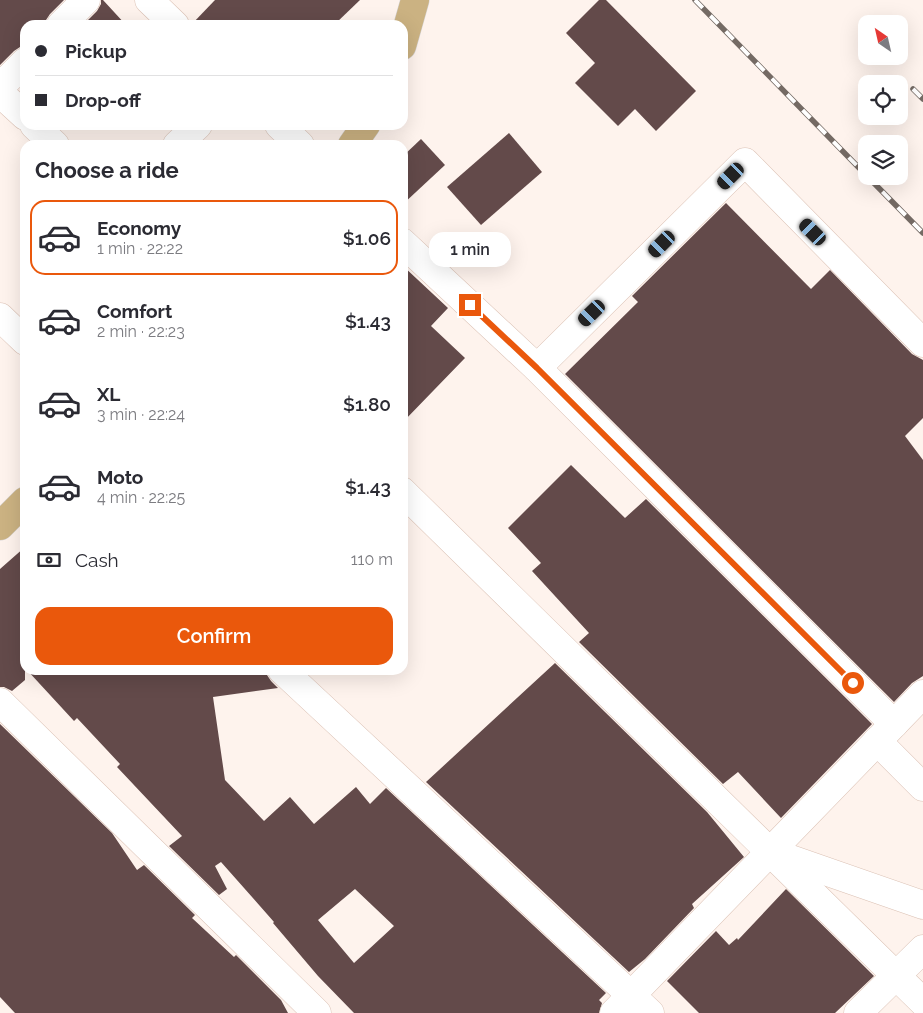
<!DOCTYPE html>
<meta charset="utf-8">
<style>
body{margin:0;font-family:Raleway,sans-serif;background:#f7f7f7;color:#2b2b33;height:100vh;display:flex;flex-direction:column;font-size:19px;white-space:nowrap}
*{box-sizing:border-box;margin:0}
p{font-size:16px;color:#7c7c81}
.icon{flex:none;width:28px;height:28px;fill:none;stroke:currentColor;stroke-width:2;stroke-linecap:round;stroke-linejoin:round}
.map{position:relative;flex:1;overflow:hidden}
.sheet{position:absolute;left:20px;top:140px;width:388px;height:535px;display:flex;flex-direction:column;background:#fff;border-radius:15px;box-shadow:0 5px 20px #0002}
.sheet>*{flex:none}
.hud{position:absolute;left:20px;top:20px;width:388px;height:110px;border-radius:15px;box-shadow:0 5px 20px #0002;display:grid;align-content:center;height:110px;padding:0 15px;background:#fff}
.needle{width:32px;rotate:326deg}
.buttons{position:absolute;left:858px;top:15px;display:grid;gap:10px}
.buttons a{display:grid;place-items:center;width:50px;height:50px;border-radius:10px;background:#fff;box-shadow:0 5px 20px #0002;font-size:25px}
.end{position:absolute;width:22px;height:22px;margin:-11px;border:6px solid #ea580c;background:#fff;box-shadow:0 0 0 2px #fff}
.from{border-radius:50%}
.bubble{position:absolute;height:35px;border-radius:15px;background:#fff;box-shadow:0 5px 20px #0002;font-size:16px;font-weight:600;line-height:35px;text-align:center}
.car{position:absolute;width:15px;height:30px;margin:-15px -8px;border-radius:6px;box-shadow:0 0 4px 1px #0007;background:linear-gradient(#222 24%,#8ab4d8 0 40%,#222 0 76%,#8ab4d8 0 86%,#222 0)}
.hud b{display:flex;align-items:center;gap:18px;height:48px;font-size:19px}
.hud b+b{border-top:1px solid #e1e1e2}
.hud i{width:12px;height:12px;background:#2b2b33}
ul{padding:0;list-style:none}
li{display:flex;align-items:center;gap:15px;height:75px;margin:0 10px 8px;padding:0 5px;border:2px solid transparent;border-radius:15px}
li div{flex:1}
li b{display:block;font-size:19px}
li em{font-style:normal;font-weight:600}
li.active{border-color:#ea580c}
li>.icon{width:45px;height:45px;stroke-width:1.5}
h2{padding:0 15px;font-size:22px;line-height:60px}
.pay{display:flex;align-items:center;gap:12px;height:55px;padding:0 15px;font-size:19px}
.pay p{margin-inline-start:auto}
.button{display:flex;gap:10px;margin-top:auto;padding:10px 15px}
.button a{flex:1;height:58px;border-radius:15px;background:#ea580c;color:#fff;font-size:20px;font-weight:600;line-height:58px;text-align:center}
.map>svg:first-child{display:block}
.building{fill:#634a4a;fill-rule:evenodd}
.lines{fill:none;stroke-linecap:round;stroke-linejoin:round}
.minor-casing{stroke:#dbc1b4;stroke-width:29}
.major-casing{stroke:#d4d2d1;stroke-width:29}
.minor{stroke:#fff;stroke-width:28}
.major{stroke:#cbb282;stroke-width:28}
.rail-casing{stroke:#746a64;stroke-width:5.5}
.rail{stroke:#fff;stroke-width:4;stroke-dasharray:11;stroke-linecap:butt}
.route{stroke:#ea580c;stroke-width:6}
</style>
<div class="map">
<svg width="923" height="1013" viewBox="0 0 923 1013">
<rect width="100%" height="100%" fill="#fef3ed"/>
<g class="building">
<polygon points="0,0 64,0 50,14 46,20 46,25 25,25 25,47 20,47 14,51 0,65"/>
<polygon points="101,0 103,0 126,25 83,25 97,11 101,4"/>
<polygon points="215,0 360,0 334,25 191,25"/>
<polygon points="599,0 606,0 696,91 656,131 635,109 618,126 575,83 595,63 566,33"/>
<polygon points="509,133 542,172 481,225 447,187"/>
<polygon points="421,139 445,165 402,205 402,157"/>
<polygon points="726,203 811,289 830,270 912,354 923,360 923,418 905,436 923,460 923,676 912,683 894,702 565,374 638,302 632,296"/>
<polygon points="402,265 448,308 431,326 465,358 402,423"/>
<polygon points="571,465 625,518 646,499 872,724 781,818 738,772 723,784 579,642 589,633 532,571 541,563 508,528"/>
<polygon points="25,547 25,680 12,691 4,687 0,687 0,569"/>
<polygon points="555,663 707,812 744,857 692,904 694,908 645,959 629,972 426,782"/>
<path d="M27,670h240v5l4,6 7,7 -65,9 12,83 39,41 26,-24 24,27 42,-37 14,17 16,-16 220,205 -7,7 3,3 -3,10h-245l-36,-37 -45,-53 1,-1 -53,-60 -6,4 12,23 -8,6 -50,-49 13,-10 -65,-69 3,-3 -43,-46 -3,3zM355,889l39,37 -40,37 -36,-43z"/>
<polygon points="0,724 112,833 137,870 144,865 195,915 192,918 234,957 236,955 281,1000 288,1013 15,1013 0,997"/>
<polygon points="786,889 874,976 835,1013 699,1013 667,981 716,931 729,945 737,938 738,940"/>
</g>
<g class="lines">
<g class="minor-casing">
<g id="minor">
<polyline points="149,0 175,25"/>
<polyline points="61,25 86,0"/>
<polyline points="0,87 25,62"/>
<polyline points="0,93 25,116"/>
<polyline points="34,125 55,145"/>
<polyline points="279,125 300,145"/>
<polyline points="177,145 198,125"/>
<polyline points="402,242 537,368 894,724"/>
<polyline points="0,317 25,341"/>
<polyline points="537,368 745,162 923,343"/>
<polyline points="402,491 923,1002"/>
<polyline points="282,670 650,1013"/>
<polyline points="0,702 317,1013"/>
<polyline points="877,741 923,787"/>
<polyline points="779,855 923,905"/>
<polyline points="614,1013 923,694"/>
<polyline points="858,1013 923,949"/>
</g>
</g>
<g class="major-casing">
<g id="major">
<polyline points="402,46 415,0"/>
<polyline points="352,145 366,125"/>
<polyline points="0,526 25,501"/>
</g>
</g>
<use href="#minor" class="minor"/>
<use href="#major" class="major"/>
<g class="rail-casing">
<g id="rail">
<polyline points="695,0 866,175"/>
<polyline points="913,89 923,99"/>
<polyline points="867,176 923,233"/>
</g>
</g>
<use href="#rail" class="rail"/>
</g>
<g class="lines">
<polyline class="route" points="470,305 537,368 853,683"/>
</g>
</svg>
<div class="buttons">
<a><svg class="needle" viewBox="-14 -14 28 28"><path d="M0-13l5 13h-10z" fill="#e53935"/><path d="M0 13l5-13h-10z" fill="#7c7c81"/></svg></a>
<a><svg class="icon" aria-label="locate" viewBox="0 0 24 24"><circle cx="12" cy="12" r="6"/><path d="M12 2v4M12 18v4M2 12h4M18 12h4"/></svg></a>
<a><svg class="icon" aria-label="layers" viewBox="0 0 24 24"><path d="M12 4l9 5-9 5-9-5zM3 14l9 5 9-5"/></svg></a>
</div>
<i class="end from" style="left:853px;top:683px"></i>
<i class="end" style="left:470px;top:305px"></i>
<div class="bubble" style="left:429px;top:232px;width:82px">1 min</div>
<i class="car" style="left:731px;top:176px;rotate:225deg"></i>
<i class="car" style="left:813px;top:232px;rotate:315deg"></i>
<i class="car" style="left:662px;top:244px;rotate:225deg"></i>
<i class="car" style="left:592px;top:313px;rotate:226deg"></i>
<div class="hud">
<b><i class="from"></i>Pickup</b>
<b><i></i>Drop-off</b>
</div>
<section class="sheet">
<h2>Choose a ride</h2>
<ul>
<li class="active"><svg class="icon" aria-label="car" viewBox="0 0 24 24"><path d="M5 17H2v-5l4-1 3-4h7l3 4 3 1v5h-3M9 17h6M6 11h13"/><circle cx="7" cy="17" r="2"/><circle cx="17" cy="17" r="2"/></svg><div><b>Economy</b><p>1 min · 22:22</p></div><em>$1.06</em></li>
<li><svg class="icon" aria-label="car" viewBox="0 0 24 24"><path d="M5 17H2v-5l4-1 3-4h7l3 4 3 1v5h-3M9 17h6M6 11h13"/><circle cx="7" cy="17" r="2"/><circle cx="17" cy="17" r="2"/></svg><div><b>Comfort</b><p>2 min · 22:23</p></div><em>$1.43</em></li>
<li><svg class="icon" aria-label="car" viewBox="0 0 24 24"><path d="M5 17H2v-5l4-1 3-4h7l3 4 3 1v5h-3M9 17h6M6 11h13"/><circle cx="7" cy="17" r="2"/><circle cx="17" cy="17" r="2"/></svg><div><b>XL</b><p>3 min · 22:24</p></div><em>$1.80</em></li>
<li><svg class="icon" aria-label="car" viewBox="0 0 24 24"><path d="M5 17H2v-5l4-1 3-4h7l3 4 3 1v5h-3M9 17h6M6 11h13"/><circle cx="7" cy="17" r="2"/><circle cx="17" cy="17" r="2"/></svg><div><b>Moto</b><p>4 min · 22:25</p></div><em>$1.43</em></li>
</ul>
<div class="pay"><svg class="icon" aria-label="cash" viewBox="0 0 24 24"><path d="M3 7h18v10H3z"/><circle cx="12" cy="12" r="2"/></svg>Cash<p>110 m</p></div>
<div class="button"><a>Confirm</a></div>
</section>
</div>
